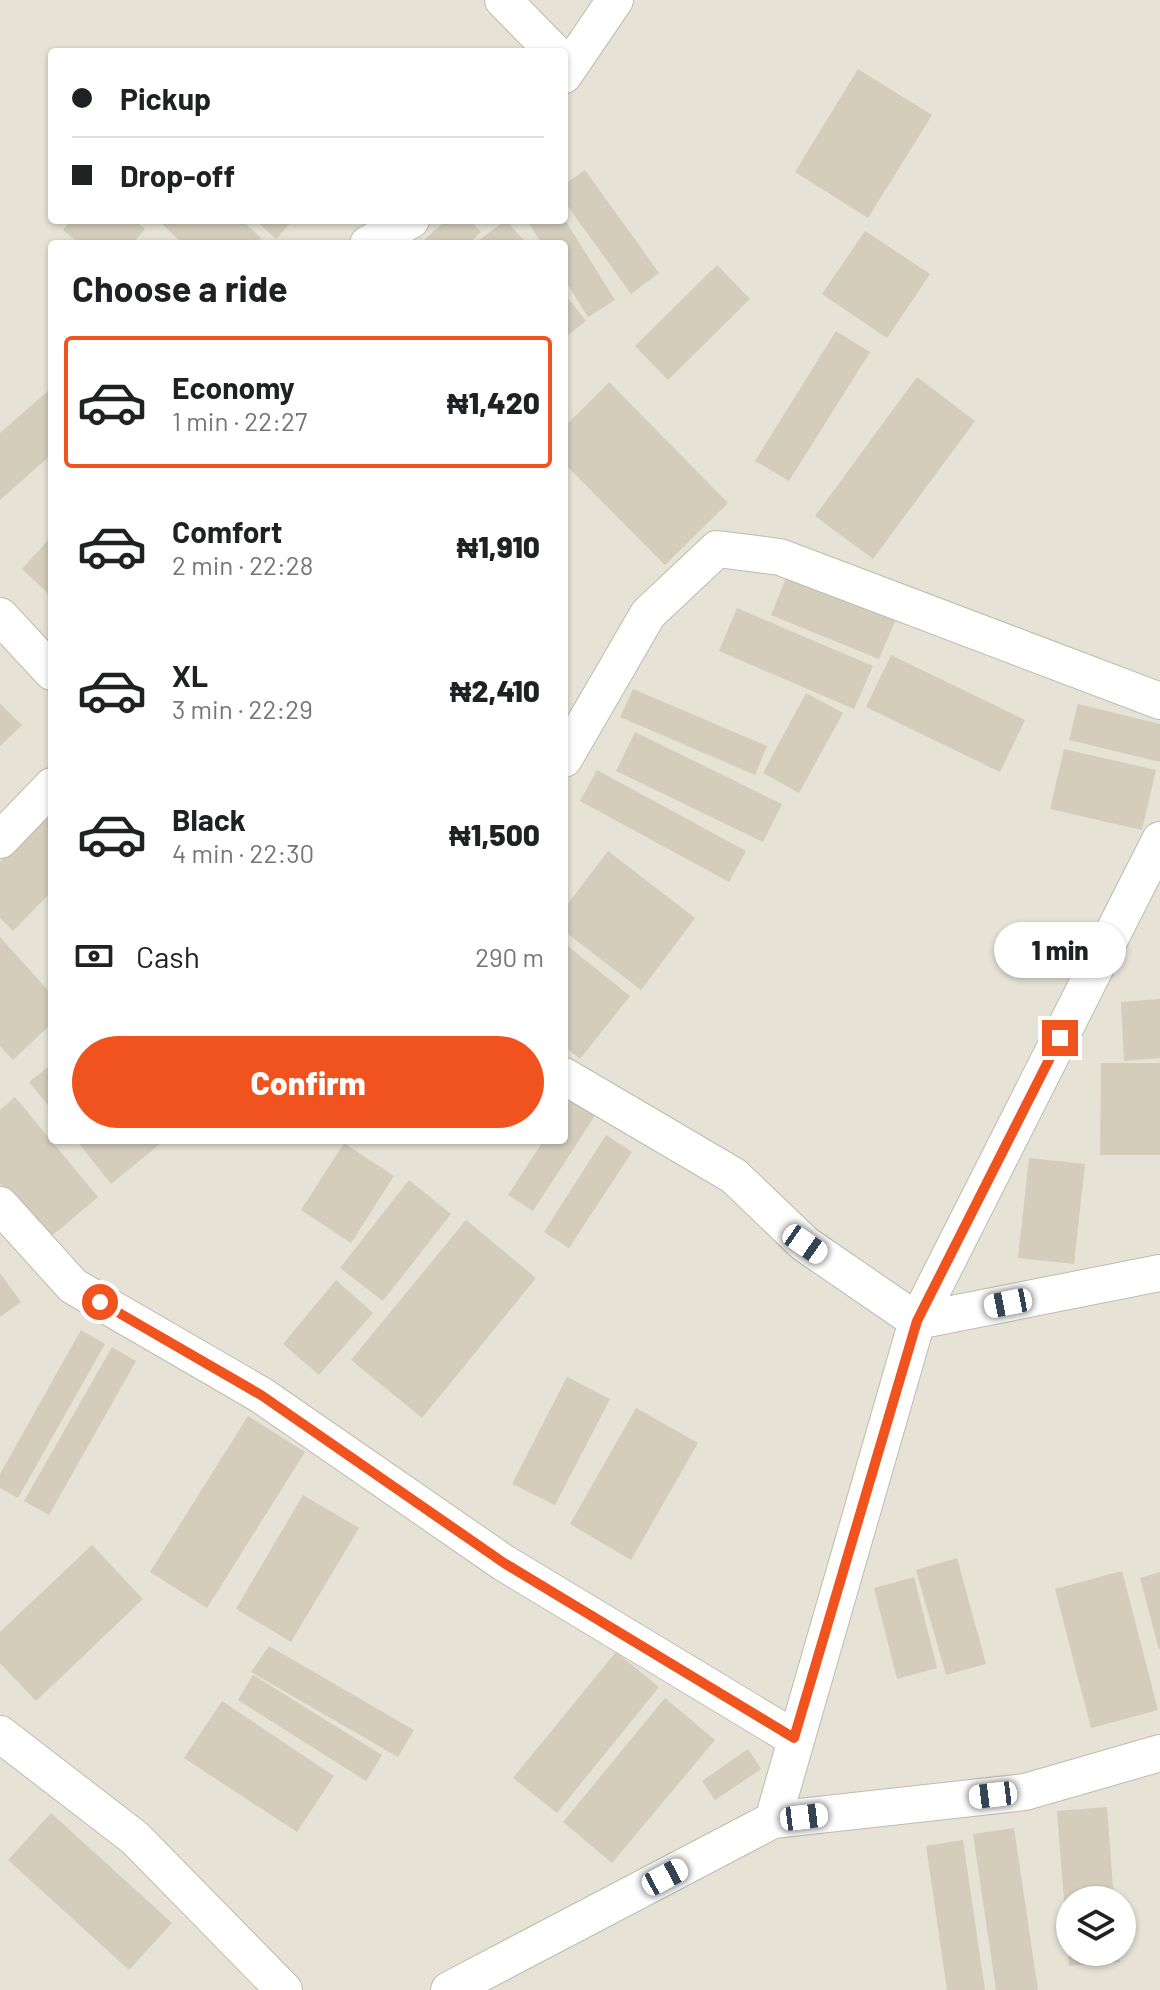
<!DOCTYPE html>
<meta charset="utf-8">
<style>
body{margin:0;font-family:Barlow,sans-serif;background:#f6f6f6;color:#202124;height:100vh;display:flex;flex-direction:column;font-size:30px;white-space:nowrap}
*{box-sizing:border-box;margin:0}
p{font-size:26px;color:#757577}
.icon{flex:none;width:44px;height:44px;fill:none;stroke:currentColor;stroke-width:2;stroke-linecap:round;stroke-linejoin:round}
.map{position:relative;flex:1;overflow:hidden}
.details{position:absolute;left:48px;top:240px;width:520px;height:904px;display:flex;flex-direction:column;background:#fff;border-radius:8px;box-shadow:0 2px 6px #0004}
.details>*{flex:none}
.guide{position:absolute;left:48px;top:48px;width:520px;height:176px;border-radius:8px;box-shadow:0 2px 6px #0004;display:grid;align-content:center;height:176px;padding:0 24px;background:#fff}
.buttons{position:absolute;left:1056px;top:1886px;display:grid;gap:16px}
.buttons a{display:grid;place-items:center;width:80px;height:80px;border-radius:50%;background:#fff;box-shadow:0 2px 6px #0004;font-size:40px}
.end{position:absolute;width:36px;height:36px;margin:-18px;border:10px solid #f1531f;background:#fff;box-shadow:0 0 0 4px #fff}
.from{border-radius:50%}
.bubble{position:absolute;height:56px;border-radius:28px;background:#fff;box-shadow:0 2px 6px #0004;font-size:26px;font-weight:800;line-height:56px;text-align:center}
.car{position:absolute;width:24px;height:48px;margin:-24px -12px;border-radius:10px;box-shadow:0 0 6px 2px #0007;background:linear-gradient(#fff 24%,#345 0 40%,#fff 0 76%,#345 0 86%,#fff 0)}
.guide b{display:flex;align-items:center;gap:28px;height:76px;font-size:30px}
.guide b+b{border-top:2px solid #e0e0e0}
.guide i{width:20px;height:20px;background:#202124}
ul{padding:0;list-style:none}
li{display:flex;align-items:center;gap:24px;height:132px;margin:0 16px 12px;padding:0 8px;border:4px solid transparent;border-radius:8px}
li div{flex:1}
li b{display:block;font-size:30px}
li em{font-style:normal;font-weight:800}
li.on{border-color:#f1531f}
li>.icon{width:72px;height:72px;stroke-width:1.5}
h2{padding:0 24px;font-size:36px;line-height:96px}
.pay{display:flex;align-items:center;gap:20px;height:88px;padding:0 24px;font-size:30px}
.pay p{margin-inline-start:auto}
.button{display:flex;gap:16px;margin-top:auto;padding:16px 24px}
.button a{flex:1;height:92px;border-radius:48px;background:#f1531f;color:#fff;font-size:32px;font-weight:800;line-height:92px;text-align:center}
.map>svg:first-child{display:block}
.residential{fill:#e6e2d5;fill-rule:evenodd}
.building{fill:#d4cdbc}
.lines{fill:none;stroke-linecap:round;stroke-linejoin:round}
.street-casing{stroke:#c0bbac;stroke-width:38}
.street{stroke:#fff;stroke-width:36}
.route{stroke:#f1531f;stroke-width:10}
</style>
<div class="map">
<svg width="1160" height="1990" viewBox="0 0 1160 1990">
<rect width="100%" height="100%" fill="#f2f0e6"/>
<path class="residential" d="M0,0h1160v1990h-1160zM52,52h512v168h-512zM52,244h512v896h-512zM1070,1900h52v52h-52z"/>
<g class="building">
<polygon points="858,69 932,115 868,218 795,172"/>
<polygon points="585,170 659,273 631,294 564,201 564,185"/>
<polygon points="71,220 134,220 145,229 132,244 80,244 63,230"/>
<polygon points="158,220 242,220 261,238 256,244 183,244"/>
<polygon points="255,220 293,220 276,239"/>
<polygon points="446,220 470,220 481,232 468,244 420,244"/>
<polygon points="506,220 527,244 481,244 478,241"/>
<polygon points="527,220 565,220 615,300 588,317 564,279 564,244 542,244"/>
<polygon points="865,231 930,274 887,338 822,294"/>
<polygon points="717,265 750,299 668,380 635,346"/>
<polygon points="564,293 586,321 564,338"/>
<polygon points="836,331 870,352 789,481 755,461"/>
<polygon points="917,377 975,421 873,559 815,516"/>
<polygon points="609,382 728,503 665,565 564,463 564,427"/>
<polygon points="49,390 52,454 0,500 0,433"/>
<polygon points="52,536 52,597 22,569"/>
<polygon points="788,573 897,617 879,659 771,615"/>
<polygon points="737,608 873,666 854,709 719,651"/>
<polygon points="891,655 1025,720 1000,772 866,707"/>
<polygon points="633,689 767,746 755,775 620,717"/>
<polygon points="806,693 843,713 799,793 763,773"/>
<polygon points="0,703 22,725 0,746"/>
<polygon points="1078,704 1160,724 1160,762 1069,740"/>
<polygon points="635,732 782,804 763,842 616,771"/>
<polygon points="1064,749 1156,770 1142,830 1050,809"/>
<polygon points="597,770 746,851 729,882 580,801"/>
<polygon points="52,808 52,891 13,931 0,918 0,862"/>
<polygon points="608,851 695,918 641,990 564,931 564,909"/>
<polygon points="0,937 52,995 52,1023 13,1060 0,1046"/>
<polygon points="564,943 630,996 580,1059 564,1046"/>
<polygon points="1160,999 1160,1058 1124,1061 1121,1002"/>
<polygon points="1101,1063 1160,1063 1160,1155 1100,1155"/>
<polygon points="52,1064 52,1110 29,1082"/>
<polygon points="15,1097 98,1197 47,1240 0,1183 0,1110"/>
<polygon points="571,1098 596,1114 533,1211 508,1195 544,1140 564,1140 564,1108"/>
<polygon points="606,1135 632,1152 569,1248 544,1232"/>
<polygon points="76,1140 165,1140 111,1184"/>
<polygon points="344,1143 394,1176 351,1243 301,1210"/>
<polygon points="1029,1158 1085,1164 1074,1264 1018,1258"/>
<polygon points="409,1180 451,1214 383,1301 340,1268"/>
<polygon points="466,1220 536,1278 422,1418 351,1360"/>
<polygon points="0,1273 21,1302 0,1317"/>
<polygon points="336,1280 373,1313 319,1375 283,1344"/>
<polygon points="81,1330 105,1344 18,1498 0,1488 0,1474"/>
<polygon points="112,1347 136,1361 49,1515 24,1501"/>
<polygon points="567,1377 610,1399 555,1505 512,1484"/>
<polygon points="636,1408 698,1443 631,1560 570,1524"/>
<polygon points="248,1416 305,1452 207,1608 150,1572"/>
<polygon points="303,1495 359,1528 291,1642 236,1609"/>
<polygon points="92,1545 143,1599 36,1701 0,1663 0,1632"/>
<polygon points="957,1558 986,1664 946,1675 916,1570"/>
<polygon points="1122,1571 1158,1710 1091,1728 1055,1589"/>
<polygon points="1160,1572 1160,1649 1159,1649 1140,1578"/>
<polygon points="914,1577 937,1668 897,1679 874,1588"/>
<polygon points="269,1646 414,1730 398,1757 251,1672"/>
<polygon points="616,1652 659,1687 557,1813 513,1778"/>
<polygon points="253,1675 382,1755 366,1781 238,1700"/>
<polygon points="665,1698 715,1740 612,1863 563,1822"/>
<polygon points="222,1701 334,1776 297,1832 184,1758"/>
<polygon points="748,1749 761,1769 715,1800 702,1781"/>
<polygon points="1107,1807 1114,1900 1070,1900 1068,1951 1057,1811"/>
<polygon points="51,1813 172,1923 129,1970 8,1860"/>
<polygon points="1014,1828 1038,1990 996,1990 973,1834"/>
<polygon points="963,1840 985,1990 947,1990 926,1846"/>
<polygon points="1068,1952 1119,1952 1120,1962 1069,1966"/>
</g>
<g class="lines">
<g class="street-casing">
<g id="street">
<polyline points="503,0 554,52"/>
<polyline points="564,75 615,0"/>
<polyline points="368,244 411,220"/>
<polyline points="0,616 52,672"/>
<polyline points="564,759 648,614 717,549 780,557 1160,701"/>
<polyline points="0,840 52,786"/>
<polyline points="564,1076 734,1176 805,1244 917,1321 1160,1273"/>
<polyline points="0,1205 73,1286 261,1395 504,1563 794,1738"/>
<polyline points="0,1734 135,1838 284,1990"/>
<polyline points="773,1820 917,1321 1160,840"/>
<polyline points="449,1990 773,1820 1025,1792 1160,1753"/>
</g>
</g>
<use href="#street" class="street"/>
</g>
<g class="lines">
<polyline class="route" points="100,1302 261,1395 504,1563 794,1738 917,1321 1060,1038"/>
</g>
</svg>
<div class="buttons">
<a><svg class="icon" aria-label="layers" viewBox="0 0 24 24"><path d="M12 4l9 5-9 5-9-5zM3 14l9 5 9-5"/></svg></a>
</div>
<i class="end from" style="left:100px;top:1302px"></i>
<i class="end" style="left:1060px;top:1038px"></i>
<div class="bubble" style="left:994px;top:922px;width:132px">1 min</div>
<i class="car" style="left:805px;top:1244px;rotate:125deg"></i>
<i class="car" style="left:1008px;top:1303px;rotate:259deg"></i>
<i class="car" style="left:993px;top:1795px;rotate:263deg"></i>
<i class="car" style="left:804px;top:1817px;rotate:83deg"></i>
<i class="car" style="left:665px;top:1877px;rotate:62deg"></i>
<div class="guide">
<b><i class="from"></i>Pickup</b>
<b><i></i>Drop-off</b>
</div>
<section class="details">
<h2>Choose a ride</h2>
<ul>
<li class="on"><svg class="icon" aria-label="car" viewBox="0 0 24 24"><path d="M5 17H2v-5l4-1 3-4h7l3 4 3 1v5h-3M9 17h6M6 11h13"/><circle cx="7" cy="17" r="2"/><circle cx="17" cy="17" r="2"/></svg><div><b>Economy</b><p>1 min · 22:27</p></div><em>₦1,420</em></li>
<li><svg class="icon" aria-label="car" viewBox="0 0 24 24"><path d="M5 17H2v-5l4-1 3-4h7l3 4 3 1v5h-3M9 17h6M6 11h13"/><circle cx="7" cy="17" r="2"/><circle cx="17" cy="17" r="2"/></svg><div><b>Comfort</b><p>2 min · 22:28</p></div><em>₦1,910</em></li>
<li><svg class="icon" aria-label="car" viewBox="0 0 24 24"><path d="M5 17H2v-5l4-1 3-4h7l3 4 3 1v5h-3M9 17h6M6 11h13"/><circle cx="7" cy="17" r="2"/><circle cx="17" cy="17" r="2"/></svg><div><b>XL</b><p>3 min · 22:29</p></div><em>₦2,410</em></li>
<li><svg class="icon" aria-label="car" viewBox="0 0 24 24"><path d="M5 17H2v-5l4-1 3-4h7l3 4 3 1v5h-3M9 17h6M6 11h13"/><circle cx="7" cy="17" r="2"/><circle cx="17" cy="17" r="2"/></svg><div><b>Black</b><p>4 min · 22:30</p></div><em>₦1,500</em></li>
</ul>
<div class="pay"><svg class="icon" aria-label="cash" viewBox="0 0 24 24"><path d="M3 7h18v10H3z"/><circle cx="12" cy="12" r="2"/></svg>Cash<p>290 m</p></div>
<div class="button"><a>Confirm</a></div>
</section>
</div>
